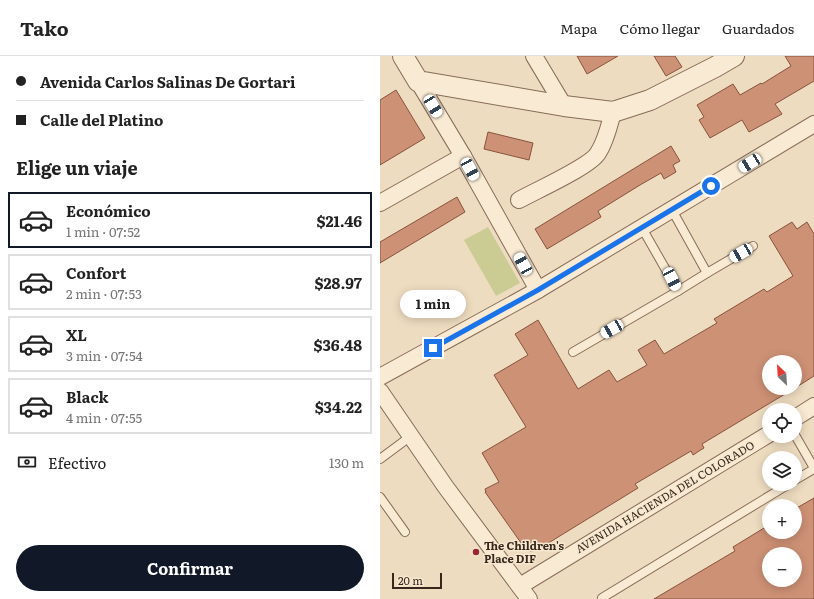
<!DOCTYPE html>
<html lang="es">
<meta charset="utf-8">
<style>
body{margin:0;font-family:Literata,serif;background:#f2f2f2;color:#222;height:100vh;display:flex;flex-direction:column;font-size:15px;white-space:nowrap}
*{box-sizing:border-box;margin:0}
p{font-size:13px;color:#767676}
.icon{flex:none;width:22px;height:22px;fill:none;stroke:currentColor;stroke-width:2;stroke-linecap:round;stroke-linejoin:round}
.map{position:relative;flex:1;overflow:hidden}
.panel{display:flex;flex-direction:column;background:#fff;width:380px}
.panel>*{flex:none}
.top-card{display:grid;align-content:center;height:88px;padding:0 16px;background:#fff}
.needle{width:26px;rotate:335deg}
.buttons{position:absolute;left:382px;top:299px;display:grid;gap:8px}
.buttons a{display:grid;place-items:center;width:40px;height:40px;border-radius:50%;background:#fff;box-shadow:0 2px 10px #0003;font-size:20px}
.scale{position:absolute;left:12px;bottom:10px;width:50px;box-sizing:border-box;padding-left:4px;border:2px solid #37271c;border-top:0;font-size:11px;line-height:14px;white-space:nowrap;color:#37271c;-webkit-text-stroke:3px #f6e7cf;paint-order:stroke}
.end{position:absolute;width:18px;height:18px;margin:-9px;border:5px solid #1a73e8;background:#fff;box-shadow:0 0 0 2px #fff}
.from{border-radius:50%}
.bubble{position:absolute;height:28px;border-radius:14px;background:#fff;box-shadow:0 2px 10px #0003;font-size:13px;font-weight:700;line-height:28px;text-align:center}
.car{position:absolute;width:12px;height:24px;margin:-12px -6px;border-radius:5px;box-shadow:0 0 3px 1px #0007;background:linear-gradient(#fff 24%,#345 0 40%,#fff 0 76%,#345 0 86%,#fff 0)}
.top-card b{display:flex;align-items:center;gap:14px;height:38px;font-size:15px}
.top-card b+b{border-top:1px solid #e0e0e0}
.top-card i{width:10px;height:10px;background:#222}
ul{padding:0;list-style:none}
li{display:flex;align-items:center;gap:12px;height:56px;margin:0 8px 6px;padding:0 8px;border:2px solid #e0e0e0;border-radius:0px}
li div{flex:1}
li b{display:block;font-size:15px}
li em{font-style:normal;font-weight:700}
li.current{border-color:#111827}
li>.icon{width:36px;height:36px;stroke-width:1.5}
h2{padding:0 16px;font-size:18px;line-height:48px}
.pay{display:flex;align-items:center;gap:10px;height:44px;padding:0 16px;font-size:15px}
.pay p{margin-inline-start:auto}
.cta{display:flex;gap:8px;margin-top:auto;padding:8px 16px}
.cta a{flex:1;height:46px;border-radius:24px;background:#111827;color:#fff;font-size:16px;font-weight:700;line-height:46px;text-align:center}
header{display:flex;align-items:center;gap:24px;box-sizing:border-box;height:56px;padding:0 20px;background:#fff;border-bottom:1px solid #e0e0e0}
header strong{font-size:19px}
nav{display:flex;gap:22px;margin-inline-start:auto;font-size:14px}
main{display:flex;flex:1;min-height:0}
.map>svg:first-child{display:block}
.green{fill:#cbcc94}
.building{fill:#cd9175;stroke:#87533d;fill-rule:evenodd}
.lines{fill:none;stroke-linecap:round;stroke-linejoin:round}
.service-casing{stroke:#876c58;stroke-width:10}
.minor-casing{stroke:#876c58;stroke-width:18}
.tertiary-casing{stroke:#876c58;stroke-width:22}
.service{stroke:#f9ead3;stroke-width:8}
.minor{stroke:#f9ead3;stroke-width:16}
.tertiary{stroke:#f9ead3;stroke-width:20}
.route{stroke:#1a73e8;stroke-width:5}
.poi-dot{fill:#972732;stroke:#f6e7cf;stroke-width:1.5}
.labels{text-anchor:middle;stroke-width:3;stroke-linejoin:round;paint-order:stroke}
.street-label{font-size:11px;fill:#37271c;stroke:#f6e7cf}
.poi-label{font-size:11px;font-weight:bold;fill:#37271c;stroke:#f6e7cf;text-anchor:start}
</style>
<header>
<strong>Tako</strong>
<nav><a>Mapa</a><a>Cómo llegar</a><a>Guardados</a></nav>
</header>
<main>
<section class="panel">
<div class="top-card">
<b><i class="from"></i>Avenida Carlos Salinas De Gortari</b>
<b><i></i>Calle del Platino</b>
</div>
<h2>Elige un viaje</h2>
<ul>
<li class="current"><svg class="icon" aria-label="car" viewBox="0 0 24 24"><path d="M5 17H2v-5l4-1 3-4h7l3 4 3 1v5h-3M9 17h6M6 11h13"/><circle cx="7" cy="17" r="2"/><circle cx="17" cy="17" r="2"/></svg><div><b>Económico</b><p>1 min · 07:52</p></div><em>$21.46</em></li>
<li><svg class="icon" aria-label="car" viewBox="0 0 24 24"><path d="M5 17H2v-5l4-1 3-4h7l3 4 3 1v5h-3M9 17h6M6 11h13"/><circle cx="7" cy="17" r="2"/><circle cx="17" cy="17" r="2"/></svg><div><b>Confort</b><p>2 min · 07:53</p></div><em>$28.97</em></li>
<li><svg class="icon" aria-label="car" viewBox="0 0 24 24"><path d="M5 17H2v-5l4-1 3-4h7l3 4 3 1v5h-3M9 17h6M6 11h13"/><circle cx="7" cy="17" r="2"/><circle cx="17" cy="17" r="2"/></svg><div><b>XL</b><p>3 min · 07:54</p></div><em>$36.48</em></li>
<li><svg class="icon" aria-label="car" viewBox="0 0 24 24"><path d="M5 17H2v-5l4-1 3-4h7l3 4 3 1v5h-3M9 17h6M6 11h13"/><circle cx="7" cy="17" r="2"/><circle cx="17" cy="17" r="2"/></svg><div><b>Black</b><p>4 min · 07:55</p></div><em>$34.22</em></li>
</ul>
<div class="pay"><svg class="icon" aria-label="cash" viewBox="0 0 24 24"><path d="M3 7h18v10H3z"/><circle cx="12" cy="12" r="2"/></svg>Efectivo<p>130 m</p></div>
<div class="cta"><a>Confirmar</a></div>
</section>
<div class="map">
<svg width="434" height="543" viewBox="0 0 434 543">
<rect width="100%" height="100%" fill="#eedcc0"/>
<polygon class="green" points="108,171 140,227 116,240 84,184"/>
<g class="building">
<polygon points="197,0 238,0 207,18"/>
<polygon points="274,0 295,0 302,11 286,20"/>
<polygon points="405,0 434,0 434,25 395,48 402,58 369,76 362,64 330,82 319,64 324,61 317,49 353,28 360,39 381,27 382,28 411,10"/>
<polygon points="16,34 45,82 0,109 0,44"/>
<polygon points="108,76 153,87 149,104 104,93"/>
<polygon points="291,90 300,105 293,109 296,116 284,123 281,117 260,129 218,155 221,161 167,193 155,173"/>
<polygon points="77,141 85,156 0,207 0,186"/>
<polygon points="412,166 417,173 427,166 434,178 434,320 415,332 415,306 389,306 389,332 415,332 322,388 324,392 319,395 313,399 311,395 255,428 258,432 157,494 151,495 146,494 105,436 106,436 105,433 119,426 102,397 146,371 114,319 148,299 135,278 158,264 198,333 229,314 237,326 267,309 258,294 275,284 284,298 337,267 334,263 384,233 387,236 413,220 389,180"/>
<path d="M434,442v101h-160l81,-48 -2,-4 36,-22v7h26v-23zM389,498h26v26h-26z"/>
</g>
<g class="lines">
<g class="service-casing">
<g id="service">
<polyline points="292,154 327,217 373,190"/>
<polyline points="298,235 327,217"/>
<polyline points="193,296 298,235 262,172"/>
<polyline points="415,379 434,412"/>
<polyline points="0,403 31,380"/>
<polyline points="415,424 434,413"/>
<polyline points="0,441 25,476"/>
<polyline points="222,542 409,428"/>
</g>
</g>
<g class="minor-casing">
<g id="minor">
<polyline points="154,0 184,50"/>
<polyline points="38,25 83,100 158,234"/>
<path d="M139,144c16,-9 72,-34 79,-47 8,-12 11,-27 15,-41"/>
<polyline points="0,147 83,100"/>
<polyline points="0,321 158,234 434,68"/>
<polyline points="0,335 65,430 149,543"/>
<polyline points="415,362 434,350"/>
<polyline points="140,530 389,378"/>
</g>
</g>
<g class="tertiary-casing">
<polyline id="tertiary" points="23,0 38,25 184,50 233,56 270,44 335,11 354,0"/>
</g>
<use href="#service" class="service"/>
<use href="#minor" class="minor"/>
<use href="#tertiary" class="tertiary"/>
</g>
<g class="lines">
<polyline class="route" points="53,292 158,234 331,130"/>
</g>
<circle class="poi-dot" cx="96" cy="496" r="4"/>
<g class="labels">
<g class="street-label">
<text transform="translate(285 441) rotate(-31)" y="4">AVENIDA HACIENDA DEL COLORADO</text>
</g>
<g class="poi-label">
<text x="104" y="494">The Children's<tspan x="104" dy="13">Place DIF</tspan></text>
</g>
</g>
</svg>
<div class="buttons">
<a><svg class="needle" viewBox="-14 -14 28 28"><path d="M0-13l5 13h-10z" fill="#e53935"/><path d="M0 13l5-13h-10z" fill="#767676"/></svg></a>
<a><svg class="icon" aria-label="locate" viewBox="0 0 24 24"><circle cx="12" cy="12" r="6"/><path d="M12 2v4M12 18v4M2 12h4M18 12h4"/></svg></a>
<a><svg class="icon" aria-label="layers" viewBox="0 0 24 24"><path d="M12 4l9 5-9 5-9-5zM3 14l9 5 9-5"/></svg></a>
<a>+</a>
<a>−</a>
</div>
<div class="scale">20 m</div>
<i class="end from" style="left:331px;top:130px"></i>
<i class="end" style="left:53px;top:292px"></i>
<div class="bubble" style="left:20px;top:234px;width:66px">1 min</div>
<i class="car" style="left:53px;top:50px;rotate:149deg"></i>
<i class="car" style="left:370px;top:107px;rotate:239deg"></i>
<i class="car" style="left:90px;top:113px;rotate:151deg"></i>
<i class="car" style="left:361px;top:197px;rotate:240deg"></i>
<i class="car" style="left:143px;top:208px;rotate:331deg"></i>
<i class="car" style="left:292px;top:223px;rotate:153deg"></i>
<i class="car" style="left:232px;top:273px;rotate:240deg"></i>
</div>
</main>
